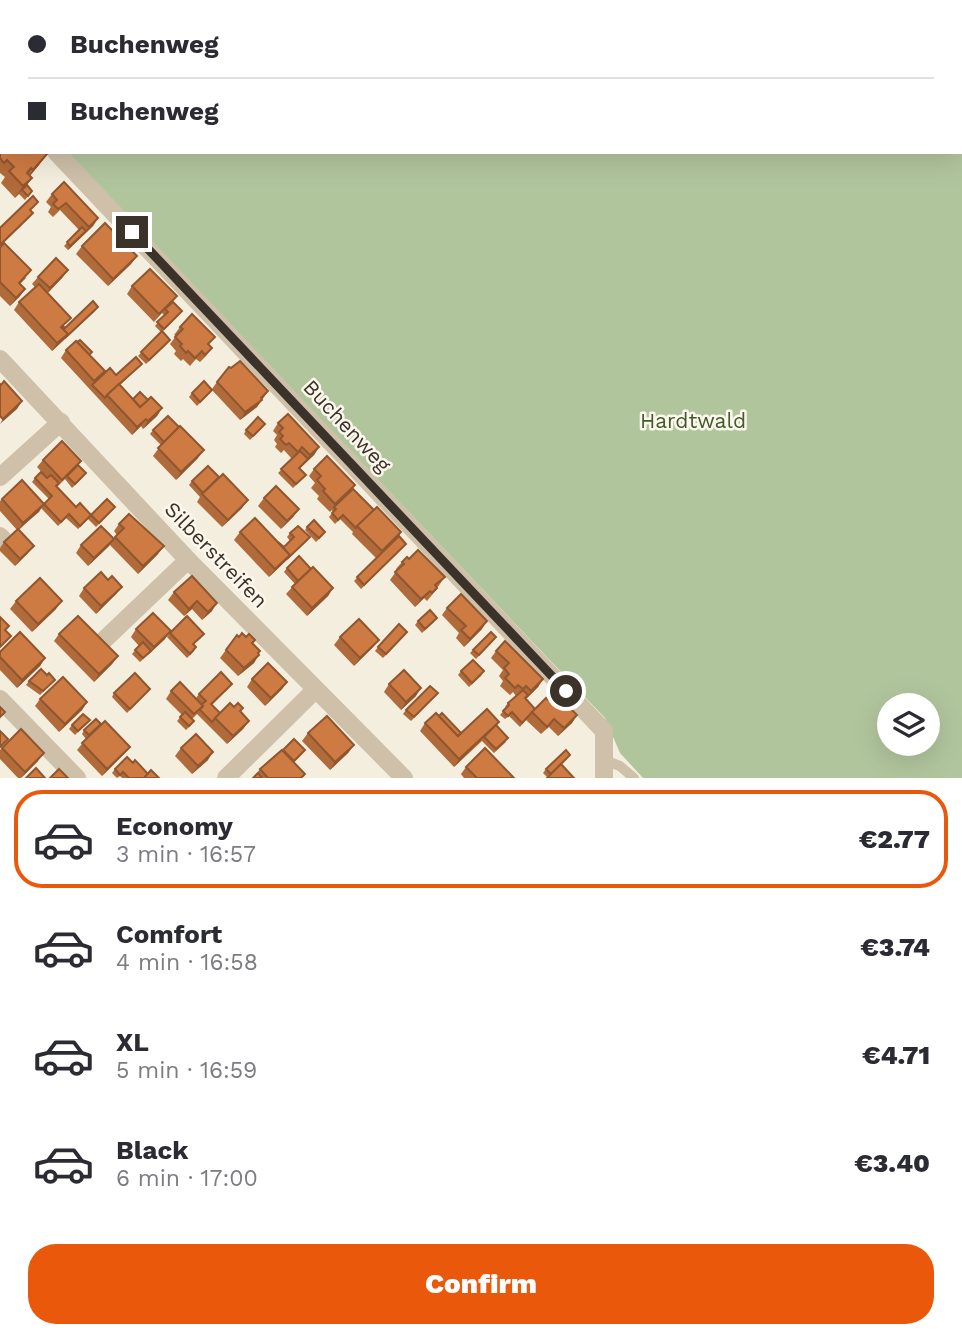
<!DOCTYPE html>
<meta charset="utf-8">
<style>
body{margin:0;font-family:"Work Sans",sans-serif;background:#f7f7f7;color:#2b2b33;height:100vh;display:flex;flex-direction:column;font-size:26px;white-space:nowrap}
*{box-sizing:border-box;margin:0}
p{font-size:23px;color:#7c7c81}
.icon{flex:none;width:38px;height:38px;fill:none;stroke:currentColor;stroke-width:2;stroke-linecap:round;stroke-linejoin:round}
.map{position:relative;height:778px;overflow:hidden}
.details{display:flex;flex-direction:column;background:#fff;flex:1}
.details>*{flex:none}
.banner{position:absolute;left:0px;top:0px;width:962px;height:154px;box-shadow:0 7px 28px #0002;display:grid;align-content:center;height:154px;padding:0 28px;background:#fff}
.fabs{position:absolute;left:877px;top:693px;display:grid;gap:14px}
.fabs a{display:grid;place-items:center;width:63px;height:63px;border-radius:50%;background:#fff;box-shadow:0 7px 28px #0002;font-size:35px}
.end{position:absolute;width:32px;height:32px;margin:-16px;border:9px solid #3b3229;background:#fff;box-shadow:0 0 0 4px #fff}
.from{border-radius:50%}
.banner b{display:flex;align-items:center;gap:24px;height:66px;font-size:26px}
.banner b+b{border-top:2px solid #e1e1e2}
.banner i{width:18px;height:18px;background:#2b2b33}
ul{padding:12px 0 0;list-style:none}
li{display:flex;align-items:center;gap:21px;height:98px;margin:0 14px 10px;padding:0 14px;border:4px solid transparent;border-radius:28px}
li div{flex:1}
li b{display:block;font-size:26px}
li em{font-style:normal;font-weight:800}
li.current{border-color:#ea580c}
li>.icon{width:63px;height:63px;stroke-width:1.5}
.button{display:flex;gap:14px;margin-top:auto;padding:14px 28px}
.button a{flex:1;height:80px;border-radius:28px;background:#ea580c;color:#fff;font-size:28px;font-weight:800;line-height:80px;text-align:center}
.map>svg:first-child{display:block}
.green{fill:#b1c59d;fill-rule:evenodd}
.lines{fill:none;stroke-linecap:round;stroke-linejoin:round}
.service{stroke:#cec0a9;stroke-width:10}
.minor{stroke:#cec0a9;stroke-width:18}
.wall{fill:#b16a3a}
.shaded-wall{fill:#90562f}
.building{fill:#ce7b43;stroke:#90562f;stroke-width:2}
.route{stroke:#3b3229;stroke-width:9}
.labels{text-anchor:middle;stroke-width:5;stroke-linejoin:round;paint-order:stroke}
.park-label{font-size:21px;fill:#425b2b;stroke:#fbf7ec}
.street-label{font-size:21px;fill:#3b3229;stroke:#fbf7ec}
</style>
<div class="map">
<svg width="962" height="778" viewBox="0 0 962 778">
<rect width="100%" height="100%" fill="#f4eede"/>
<path class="green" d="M0,0h962v778h-319l-23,-25 -15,-35 -539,-566h895v-150h-959v83zM889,705h39v39h-39z"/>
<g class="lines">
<polyline class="service" points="604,760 620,766 634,778"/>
<g class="minor">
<polyline points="0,93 2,95"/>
<polyline points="56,152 604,731 604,778"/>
<polyline points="0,359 188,560 404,778"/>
<polyline points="0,477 61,422"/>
<polyline points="0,536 3,539"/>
<polyline points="102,642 188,560"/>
<polyline points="0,699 77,778"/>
<polyline points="226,778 315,690"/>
</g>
</g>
<g class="wall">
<polygon points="0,126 39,165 30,176 32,178 27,185 32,191 25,200 19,194 15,198 1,183 5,177 0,173"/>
<polygon points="52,194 98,218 93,226 68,250 64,246 79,230 60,210 53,217 48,212 51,207 46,202"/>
<polygon points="82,246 137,256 131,264 108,286 76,254"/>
<polygon points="0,248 26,278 20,284 25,289 20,296 10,306 0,296"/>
<polygon points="68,270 62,278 48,293 64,327 65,328 95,311 52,351 14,310 19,302 35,287 32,284 38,277"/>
<polygon points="132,286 173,302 179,315 162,332 167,344 146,364 138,356 161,332 155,326 164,315 162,313 154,322 127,294"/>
<polygon points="180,327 212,348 206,356 200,362 196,359 190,366 183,359 181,361 174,354 176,351 170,344 176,336 174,335"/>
<polygon points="77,342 105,371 116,375 142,364 120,385 133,399 148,400 162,408 157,416 143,429 141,426 132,435 61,358 66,350"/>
<polygon points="217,382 268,391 257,407 240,420 212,390 197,406 189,397 192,393 212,389"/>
<polygon points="278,423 319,447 314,455 299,469 306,475 293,488 278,473 292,459 284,450 281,453 275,447 277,444 274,440 277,435 273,431"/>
<polygon points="262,428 250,440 244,434 246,430"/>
<polygon points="153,430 198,458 176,480 153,456 161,445 150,434"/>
<polygon points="43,460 78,465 83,477 72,488 65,479 57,487 76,507 91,515 115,507 96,527 88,519 78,529 66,518 58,526 41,508 19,530 28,553 15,566 0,551 0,548 4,542 17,530 0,511 0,501 2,499 44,504 49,499 32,482 35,478 47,478 37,467"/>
<polygon points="314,469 353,489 374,510 401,532 399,536 406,544 361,589 354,581 376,558 352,534 353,532 340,519 335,524 329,517 333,512 332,510 330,512 317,499 319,496 311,488 315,483 309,476"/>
<polygon points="219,477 242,508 222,527 197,502 200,497 189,485 192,481"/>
<polygon points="264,498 299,509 293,517 281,529 258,506"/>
<polygon points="119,524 158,554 138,574 110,545 88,566 76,553 81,545 114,539 117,535 114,531"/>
<polygon points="307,527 322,536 316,542 305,530"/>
<polygon points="240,532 278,542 284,547 290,541 287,537 290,533 310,537 269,577 234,540"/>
<polygon points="409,559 445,577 432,595 427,601 424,598 415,607 390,580 397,570 396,569 402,562"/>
<polygon points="287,568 311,569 333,588 328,596 307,616 286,594 295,584 284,572"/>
<polygon points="192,576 212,611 202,620 192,609 184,616 168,600 174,592"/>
<polygon points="108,580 122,587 116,594 96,614 79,596 84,588"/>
<polygon points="16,601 56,609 32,632 10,609"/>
<polygon points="447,608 482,629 464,647 456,638 459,633 442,615"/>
<polygon points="418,621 434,622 422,633 415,625"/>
<polygon points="136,629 165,639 140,662 132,654 139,646 131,637"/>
<polygon points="170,633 201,638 194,644 194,651 187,658 167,637"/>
<polygon points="59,634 118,656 112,664 94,682 54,641"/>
<polygon points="237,635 239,637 246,637 255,640 253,643 258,654 254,663 238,676 220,658"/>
<polygon points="404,636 383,658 375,651 378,647"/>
<polygon points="340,637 373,647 354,666 334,645"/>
<polygon points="493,641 476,659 470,653 473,650"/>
<polygon points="496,651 543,679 538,687 526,699 535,709 548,700 577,715 572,723 558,736 549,727 541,734 526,720 520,727 509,716 505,719 500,715 506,708 505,707 508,703 516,696 513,692 510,695 500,686 503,681 499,676 503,670 491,658"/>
<polygon points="0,652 45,658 40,666 17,688 0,670"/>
<polygon points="461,671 482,675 469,687 458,675"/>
<polygon points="47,675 55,680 40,695 26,685 29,681"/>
<polygon points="252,679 287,682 282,689 265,706 247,687"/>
<polygon points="389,684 416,696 401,710 384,692"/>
<polygon points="229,688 212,705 220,713 240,712 249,721 243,729 227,744 197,714 192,719 191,725 186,730 177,721 182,715 166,699 171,691 202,704 196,698 199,694"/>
<polygon points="150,689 127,713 112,697 114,693"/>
<polygon points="438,693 411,721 403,714 406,710"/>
<polygon points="40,699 87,702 82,710 59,732 35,706"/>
<polygon points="90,720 75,735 69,729 72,725"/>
<polygon points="499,722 496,725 506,742 494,753 482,741 454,767 420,731 425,723 461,733"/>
<polygon points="101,724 130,747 124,754 102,776 77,750 86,739 82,734 84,730"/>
<polygon points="308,733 354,745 348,753 330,770 302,741"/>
<polygon points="2,748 38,761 21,778 18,778 0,759 0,750"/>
<polygon points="181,748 208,760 192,774 175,756"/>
<polygon points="302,754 294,762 301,778 253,778 260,769"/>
<polygon points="567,759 547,777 543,773 546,769"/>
<polygon points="133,763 148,774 159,778 122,778 120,776 117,778 112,773 115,769"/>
<polygon points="466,767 514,778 464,778 461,774"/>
</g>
<g class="shaded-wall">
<polygon points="47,154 39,165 25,181 33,170"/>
<polygon points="32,178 24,189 22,190 15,198 23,186"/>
<polygon points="33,213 30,217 0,246 0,245"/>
<polygon points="98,218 93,226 68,250 70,246"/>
<polygon points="137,256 131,264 108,286 113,279"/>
<polygon points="68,270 62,278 44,296 50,288"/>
<polygon points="25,289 20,296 10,306 16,298"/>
<polygon points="98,307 95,311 52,351 57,343"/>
<polygon points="268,391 257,407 240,420 245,412"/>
<polygon points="22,401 17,409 0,424 3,419"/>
<polygon points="162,408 157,416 143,429 148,421"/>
<polygon points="146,419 141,426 132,435 137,427"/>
<polygon points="319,447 314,455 296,472 310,455"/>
<polygon points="204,450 198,458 176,480 181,472"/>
<polygon points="248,500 242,508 222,527 228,520"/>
<polygon points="44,504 39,512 18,530 23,523"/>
<polygon points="299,509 293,517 281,529 287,521"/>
<polygon points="310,537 307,541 269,577 275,569"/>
<polygon points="114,539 108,547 88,566 94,558"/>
<polygon points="34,546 28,553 15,566 20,559"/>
<polygon points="164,546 158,554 138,574 143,566"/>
<polygon points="122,587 116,594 96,614 101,606"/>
<polygon points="333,588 328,596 307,616 312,608"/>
<polygon points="430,591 424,598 415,607 421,599"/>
<polygon points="62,601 56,609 32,632 38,624"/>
<polygon points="197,601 192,609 184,616 189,609"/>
<polygon points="217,603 212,611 202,620 208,612"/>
<polygon points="487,621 482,629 464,647 470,639"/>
<polygon points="171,631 165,639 148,655 154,647"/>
<polygon points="379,640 373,647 354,666 360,658"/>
<polygon points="259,655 254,663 238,676 244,668"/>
<polygon points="118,656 112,664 94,682 99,674"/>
<polygon points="45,658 40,666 17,688 22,680"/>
<polygon points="543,679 538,687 526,699 531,691"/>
<polygon points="287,682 282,689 265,706 271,698"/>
<polygon points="421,688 416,696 401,710 406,702"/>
<polygon points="87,702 82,710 59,732 65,724"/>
<polygon points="577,715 572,723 558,736 564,728"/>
<polygon points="249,721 243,729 227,744 233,736"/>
<polygon points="499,722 494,729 484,737 454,767 459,759"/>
<polygon points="354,745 348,753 330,770 335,762"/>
<polygon points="130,747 124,754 102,776 107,769"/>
<polygon points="213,752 208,760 192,774 198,766"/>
<polygon points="44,753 38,761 21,778 25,772"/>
</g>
<g class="building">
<polygon points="2,125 2,152 46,152 47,154 33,170 31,168 27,173 32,178 23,186 9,171 14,167 7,160 4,163 0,158 0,126"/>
<polygon points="64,182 98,218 89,227 66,203 58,209 53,204 57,200 52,194"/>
<polygon points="27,185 32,191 28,196 22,190"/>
<polygon points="33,196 38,202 30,210 33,213 0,245 0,228"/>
<polygon points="105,223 137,256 113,279 82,246"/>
<polygon points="82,227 86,231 70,246 67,242"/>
<polygon points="4,243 31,270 19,283 25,289 16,298 0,282 0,248"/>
<polygon points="56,258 68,270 50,288 38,277"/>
<polygon points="150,269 177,296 159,314 132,286"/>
<polygon points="39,284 71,318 61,327 68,334 57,343 19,302"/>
<polygon points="93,301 98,307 65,338 68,334 62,328 63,326 65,328"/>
<polygon points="173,302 182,311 164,329 157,322 168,312 165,309"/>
<polygon points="192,314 215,337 208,344 212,348 205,355 202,351 195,358 188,351 186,353 180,346 182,344 175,337 183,329 180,327"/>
<polygon points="162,331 170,340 149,360 141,352"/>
<polygon points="80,340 92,352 89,355 77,342"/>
<polygon points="76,341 105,371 94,381 66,350"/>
<polygon points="136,357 142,364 107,395 105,398 92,385 110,368 116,375"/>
<polygon points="240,361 268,391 261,398 262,400 245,412 217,382 229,367 231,368"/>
<polygon points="4,381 22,401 3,419 0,416 0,384 1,385"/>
<polygon points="204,381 212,390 200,402 192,393"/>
<polygon points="119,384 140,407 151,397 162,408 148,421 146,419 137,427 107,395"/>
<polygon points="140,392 148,400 140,407 133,399"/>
<polygon points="288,414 319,447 310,455 302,447 298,452 289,443 286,445 280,439 283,436 279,432 283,428 278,423"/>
<polygon points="168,416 179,427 164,442 153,430"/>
<polygon points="258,417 265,424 253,436 246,430"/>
<polygon points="180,426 204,450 181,472 158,448"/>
<polygon points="62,441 81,461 62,480 43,460"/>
<polygon points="300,451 308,459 299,468 306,475 296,484 281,469"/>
<polygon points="327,456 355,485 335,504 323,491 325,489 317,480 321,476 314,469"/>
<polygon points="78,465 86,473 75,484 67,476"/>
<polygon points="208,466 219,477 203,493 192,481"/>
<polygon points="41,472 47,478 51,475 59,483 56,486 76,507 80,503 91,515 107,499 115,507 99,523 91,515 80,526 69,514 61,522 44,504 52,496 35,478"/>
<polygon points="223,474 248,500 228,520 202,494"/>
<polygon points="22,480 44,504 23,523 2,499"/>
<polygon points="276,486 299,509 287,521 264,498"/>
<polygon points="353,489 374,510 356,528 343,515 338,520 332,513 336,509 334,507"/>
<polygon points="377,507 401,532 382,551 357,526"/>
<polygon points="129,514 164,546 143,566 115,537 124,528 119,524"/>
<polygon points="255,518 290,555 275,569 240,532"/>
<polygon points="314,520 325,532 319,538 307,527"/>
<polygon points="101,526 114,539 94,558 81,545"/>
<polygon points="298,526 310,537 287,559 290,555 278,542 284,547 294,537 290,533"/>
<polygon points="18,529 34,546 20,559 4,542"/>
<polygon points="399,536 406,544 364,585 357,577"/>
<polygon points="418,550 445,577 435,585 437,588 432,593 430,591 421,599 395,572 404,564 402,562 407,557 409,559"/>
<polygon points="299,556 311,569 298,581 287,568"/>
<polygon points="313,567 333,588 312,608 292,587"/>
<polygon points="101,572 108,580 112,576 122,587 101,606 84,588"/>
<polygon points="192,576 217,603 208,612 197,601 189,609 174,592"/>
<polygon points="40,578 62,601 38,624 16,601"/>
<polygon points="461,594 487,621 470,639 461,630 466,626 447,608"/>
<polygon points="430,610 437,618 425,629 418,621"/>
<polygon points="153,613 171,631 154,647 136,629"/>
<polygon points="78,616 118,656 99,674 59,634"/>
<polygon points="187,616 204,634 193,644 196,647 190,654 170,633"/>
<polygon points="0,617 9,626 5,630 11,636 0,647"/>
<polygon points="359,619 379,640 360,658 340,637"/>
<polygon points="399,624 407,632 386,654 378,647"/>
<polygon points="20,632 45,658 22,680 0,657 0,652"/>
<polygon points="491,632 496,637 479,655 473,650"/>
<polygon points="242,633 246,637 249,634 255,640 252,643 260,651 258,653 259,655 244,668 226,650 237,635 239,637"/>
<polygon points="505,641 543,679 531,691 526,686 523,689 518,685 515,688 505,678 509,674 504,668 509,663 496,651"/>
<polygon points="143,642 151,651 143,658 135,650"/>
<polygon points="473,660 484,671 472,683 461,671"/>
<polygon points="268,663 287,682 271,698 252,679"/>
<polygon points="41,669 47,675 49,673 55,680 43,691 29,681"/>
<polygon points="404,670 421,688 406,702 389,684"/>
<polygon points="221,672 232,684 211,704 220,713 212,722 200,710 203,706 202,704 206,701 199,694"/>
<polygon points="135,673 150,689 130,709 114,693"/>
<polygon points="63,677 87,702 65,724 40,699"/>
<polygon points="180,682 203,706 194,714 171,691"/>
<polygon points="430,686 438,693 414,717 406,710"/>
<polygon points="523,690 528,695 525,698 535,709 522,723 512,712 508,716 503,711 509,705 508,703"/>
<polygon points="555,693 577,715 564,728 554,719 547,727 532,712 546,698 548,700"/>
<polygon points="230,703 234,707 238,703 243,708 240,711 249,721 233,736 215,718"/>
<polygon points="0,707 5,712 0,717"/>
<polygon points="487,709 499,722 459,759 425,723 436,713 458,736"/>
<polygon points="185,712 194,721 189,726 180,717"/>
<polygon points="442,713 461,733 458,736 439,716"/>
<polygon points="83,714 90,720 78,731 72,725"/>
<polygon points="327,716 354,745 335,762 308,733"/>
<polygon points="96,719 101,724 89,735 84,730"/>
<polygon points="105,721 130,747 107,769 82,743"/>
<polygon points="496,725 508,738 496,749 484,737"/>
<polygon points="21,729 44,753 25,772 2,748"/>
<polygon points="0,731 8,739 0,747"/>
<polygon points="196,734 213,752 198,766 181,748"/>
<polygon points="294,739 305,750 294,761 283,750"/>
<polygon points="485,748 514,778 477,778 466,767"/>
<polygon points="282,750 305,774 301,778 268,778 260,769"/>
<polygon points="566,750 570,755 551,774 546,769"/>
<polygon points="127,757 133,763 135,760 148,774 144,778 129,778 123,772 120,775 115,769"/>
<polygon points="561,764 574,778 547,778"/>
<polygon points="36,768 45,778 26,778"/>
<polygon points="59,769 68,778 50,778"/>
<polygon points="151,770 159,778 144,778"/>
<polygon points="258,773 262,778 253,778"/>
</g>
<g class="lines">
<polyline class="route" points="132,232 566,691"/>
</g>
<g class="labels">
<g class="park-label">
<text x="693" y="428">Hardtwald</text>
</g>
<g class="street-label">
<text transform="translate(347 426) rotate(47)" y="7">Buchenweg</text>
<text transform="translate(216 555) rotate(46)" y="7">Silberstreifen</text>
</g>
</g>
</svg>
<div class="fabs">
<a><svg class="icon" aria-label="layers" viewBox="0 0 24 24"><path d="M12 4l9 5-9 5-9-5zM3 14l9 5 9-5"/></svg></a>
</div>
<i class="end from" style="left:566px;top:691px"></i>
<i class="end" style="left:132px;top:232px"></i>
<div class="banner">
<b><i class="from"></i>Buchenweg</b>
<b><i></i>Buchenweg</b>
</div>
</div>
<section class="details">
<ul>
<li class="current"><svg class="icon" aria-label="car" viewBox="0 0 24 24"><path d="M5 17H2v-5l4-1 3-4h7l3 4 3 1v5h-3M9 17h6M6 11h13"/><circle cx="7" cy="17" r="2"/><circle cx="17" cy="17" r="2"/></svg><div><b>Economy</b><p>3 min · 16:57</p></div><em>€2.77</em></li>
<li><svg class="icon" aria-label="car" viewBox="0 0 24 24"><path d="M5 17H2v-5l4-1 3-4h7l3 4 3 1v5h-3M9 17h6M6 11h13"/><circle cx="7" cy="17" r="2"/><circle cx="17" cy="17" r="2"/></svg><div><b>Comfort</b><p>4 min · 16:58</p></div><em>€3.74</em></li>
<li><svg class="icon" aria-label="car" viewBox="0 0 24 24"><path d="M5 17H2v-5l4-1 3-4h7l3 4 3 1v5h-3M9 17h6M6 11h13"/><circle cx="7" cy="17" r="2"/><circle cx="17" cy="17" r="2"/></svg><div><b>XL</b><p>5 min · 16:59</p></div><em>€4.71</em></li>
<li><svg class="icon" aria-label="car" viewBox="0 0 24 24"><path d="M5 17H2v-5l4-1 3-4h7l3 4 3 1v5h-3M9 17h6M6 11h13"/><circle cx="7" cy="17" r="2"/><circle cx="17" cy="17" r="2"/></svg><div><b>Black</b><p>6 min · 17:00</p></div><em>€3.40</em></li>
</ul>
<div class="button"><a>Confirm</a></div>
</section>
